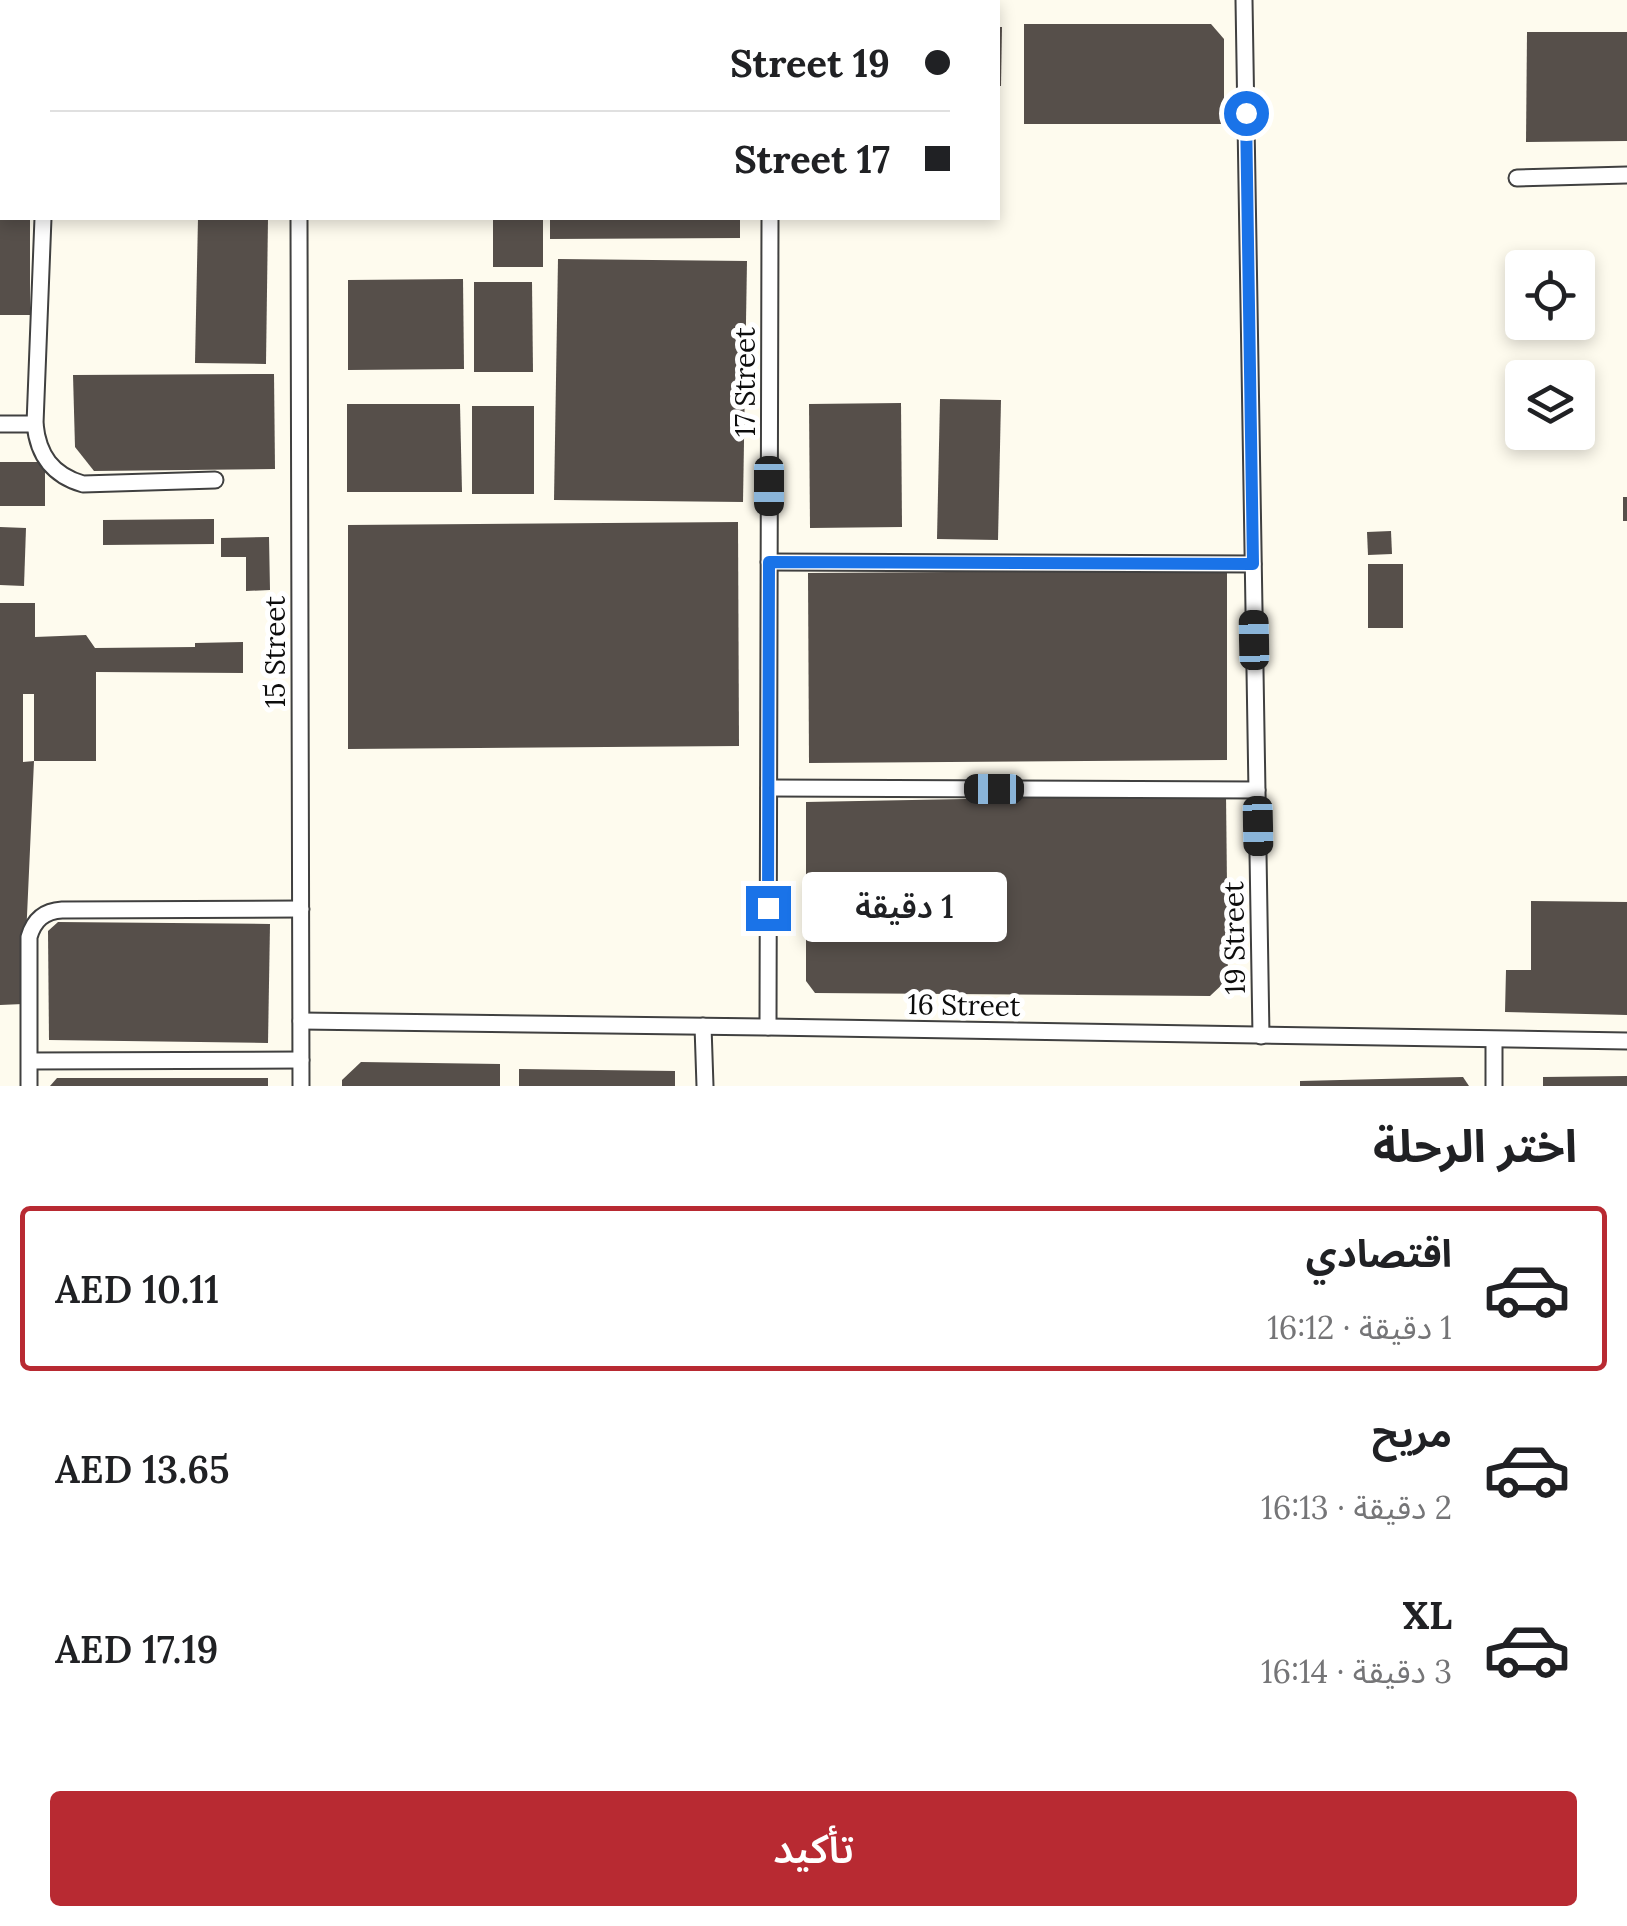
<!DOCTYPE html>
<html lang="ar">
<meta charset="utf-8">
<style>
body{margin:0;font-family:Lora,"Noto Sans Arabic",serif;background:#f2f2f2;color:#202124;direction:rtl;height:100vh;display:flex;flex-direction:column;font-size:38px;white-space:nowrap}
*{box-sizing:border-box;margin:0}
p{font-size:32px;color:#757577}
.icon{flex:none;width:55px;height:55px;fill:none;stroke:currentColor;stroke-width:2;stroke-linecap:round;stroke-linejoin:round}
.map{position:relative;height:1086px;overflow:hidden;direction:ltr}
.drawer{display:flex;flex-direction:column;background:#fff;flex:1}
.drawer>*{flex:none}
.banner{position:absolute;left:0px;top:0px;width:1000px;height:220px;box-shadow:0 5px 15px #0003;direction:rtl;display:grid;align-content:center;height:220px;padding:0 50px;background:#fff}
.fabs{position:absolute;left:1505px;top:250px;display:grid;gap:20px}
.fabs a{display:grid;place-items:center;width:90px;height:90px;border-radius:10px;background:#fff;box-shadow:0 5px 15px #0003;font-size:50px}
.end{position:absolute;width:45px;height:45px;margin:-22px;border:12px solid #1a73e8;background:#fff;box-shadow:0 0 0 5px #fff}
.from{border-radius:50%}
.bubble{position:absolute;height:70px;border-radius:10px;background:#fff;box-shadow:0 5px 15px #0003;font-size:32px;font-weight:600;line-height:70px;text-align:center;direction:rtl}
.car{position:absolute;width:30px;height:60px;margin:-30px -15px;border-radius:12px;box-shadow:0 0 8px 2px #0007;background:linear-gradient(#222 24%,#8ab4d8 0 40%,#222 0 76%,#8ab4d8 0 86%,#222 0)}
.banner b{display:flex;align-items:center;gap:35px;height:95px;font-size:38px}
.banner b+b{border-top:2px solid #e0e0e0}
.banner i{width:25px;height:25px;background:#202124}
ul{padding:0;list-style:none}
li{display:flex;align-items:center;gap:30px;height:165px;margin:0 20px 15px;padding:0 30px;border:5px solid transparent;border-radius:10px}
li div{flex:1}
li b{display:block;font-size:38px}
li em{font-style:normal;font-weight:600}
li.on{border-color:#b82a32}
li>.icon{width:90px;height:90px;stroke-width:1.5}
h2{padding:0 50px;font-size:45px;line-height:120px}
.action{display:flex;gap:20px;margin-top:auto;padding:20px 50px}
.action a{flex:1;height:115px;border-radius:10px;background:#b82a32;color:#fff;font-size:40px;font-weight:600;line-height:115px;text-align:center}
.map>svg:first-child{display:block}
.building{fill:#564f4a}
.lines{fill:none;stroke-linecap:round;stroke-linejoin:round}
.lane-casing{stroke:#404040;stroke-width:19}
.lane{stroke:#fff;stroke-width:15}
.route{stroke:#1a73e8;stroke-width:12}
.labels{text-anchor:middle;stroke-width:10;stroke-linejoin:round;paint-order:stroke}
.street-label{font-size:28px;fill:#0d0d0d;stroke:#fff}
</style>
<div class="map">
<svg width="1627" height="1086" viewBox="0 0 1627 1086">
<rect width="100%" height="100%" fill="#fefbee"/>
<g class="building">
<polygon points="1024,24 1211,24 1224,39 1224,124 1024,124"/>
<polygon points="998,27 1002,27 1001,86 998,86"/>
<polygon points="1527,32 1627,32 1627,141 1526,142"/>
<rect x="0" y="218" width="30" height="97"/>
<polygon points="198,218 268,218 266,364 195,363"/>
<rect x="493" y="218" width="50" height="49"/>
<polygon points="550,218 740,218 740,238 550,239"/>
<polygon points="558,259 747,261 743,502 554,500"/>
<polygon points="463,279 464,369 348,370 348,280"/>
<polygon points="474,282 532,282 533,372 474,372"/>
<polygon points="274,374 275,469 94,471 75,447 73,375"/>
<polygon points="940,399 1001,400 998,540 937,539"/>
<polygon points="901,403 902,527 810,528 809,404"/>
<polygon points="347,404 460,404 462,492 347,492"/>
<rect x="472" y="406" width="62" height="88"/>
<rect x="0" y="462" width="45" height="44"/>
<rect x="1623" y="497" width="4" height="24"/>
<polygon points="214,519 214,544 103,545 103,520"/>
<polygon points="738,522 739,746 348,749 348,525"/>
<polygon points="0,527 26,528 24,586 0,585"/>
<polygon points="1391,531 1392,554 1368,555 1367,532"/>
<polygon points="269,537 270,590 246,591 246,557 221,557 221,538"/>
<rect x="1368" y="564" width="35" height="64"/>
<polygon points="1227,570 1227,760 809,763 808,573"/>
<polygon points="0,603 35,603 35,637 86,635 95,648 195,647 195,643 243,642 243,673 96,672 96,761 34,761 34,694 23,694 23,762 34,761 23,1004 0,1005"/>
<polygon points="1226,794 1228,979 1210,996 815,993 806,981 806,802"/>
<polygon points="1531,901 1627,902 1627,1015 1505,1012 1506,970 1531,970"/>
<polygon points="58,922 270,924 268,1043 49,1040 48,931"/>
<polygon points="361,1062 500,1064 500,1086 342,1086 342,1080"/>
<polygon points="519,1069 675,1071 675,1086 519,1086"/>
<polygon points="1627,1076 1627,1086 1543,1086 1543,1077"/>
<polygon points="1463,1077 1469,1086 1300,1086 1300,1081"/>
<polygon points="57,1078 268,1078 268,1086 50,1086"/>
</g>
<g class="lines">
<g class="lane-casing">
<g id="lane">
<polyline points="150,0 150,2"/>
<polyline points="298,0 298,2"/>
<polyline points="1244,0 1261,1036"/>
<polyline points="771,2 771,0"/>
<polyline points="1517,178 1627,175"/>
<path d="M43,218l-8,206c3,31 17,51 48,60l132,-4"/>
<polyline points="299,218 301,1086"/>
<polyline points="0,424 35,424"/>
<polyline points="769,562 1253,564"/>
<polyline points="769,788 1257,790"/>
<polyline points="301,1021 768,1027 1627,1041"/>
<polyline points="703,1026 705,1086"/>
<polyline points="768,1027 770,218"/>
<polyline points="1494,1040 1494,1086"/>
<polyline points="30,1061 301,1060"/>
<path d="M29,1086v-149c5,-17 15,-26 33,-27l239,-1"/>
</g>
</g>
<use href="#lane" class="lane"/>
</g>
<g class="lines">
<polyline class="route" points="768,908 769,562 1253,564 1246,113"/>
</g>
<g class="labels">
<g class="street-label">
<text transform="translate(745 382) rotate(-90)" y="10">17 Street</text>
<text transform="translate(275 652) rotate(-90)" y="10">15 Street</text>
<text transform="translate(1234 938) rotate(-91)" y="10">19 Street</text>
<text transform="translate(964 1005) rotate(1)" y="10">16 Street</text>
</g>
</g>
</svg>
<div class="fabs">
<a><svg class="icon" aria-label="locate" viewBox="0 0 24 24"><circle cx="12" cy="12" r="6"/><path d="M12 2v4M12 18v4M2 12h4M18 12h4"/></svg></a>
<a><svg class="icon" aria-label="layers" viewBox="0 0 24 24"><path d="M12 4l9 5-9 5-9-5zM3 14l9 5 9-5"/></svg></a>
</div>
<i class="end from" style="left:1246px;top:113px"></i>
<i class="end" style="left:768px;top:908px"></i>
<div class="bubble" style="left:802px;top:872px;width:205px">1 دقيقة</div>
<i class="car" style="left:769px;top:486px;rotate:180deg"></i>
<i class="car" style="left:1254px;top:640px;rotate:359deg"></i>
<i class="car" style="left:994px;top:789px;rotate:270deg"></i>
<i class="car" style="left:1258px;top:826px;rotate:179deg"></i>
<div class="banner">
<b><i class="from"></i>19 Street</b>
<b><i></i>17 Street</b>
</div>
</div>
<section class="drawer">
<h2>اختر الرحلة</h2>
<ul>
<li class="on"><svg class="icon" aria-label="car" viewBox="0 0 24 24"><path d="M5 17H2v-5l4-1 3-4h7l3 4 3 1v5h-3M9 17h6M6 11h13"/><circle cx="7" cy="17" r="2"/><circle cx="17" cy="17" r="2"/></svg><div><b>اقتصادي</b><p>1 دقيقة · 16:12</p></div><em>AED 10.11</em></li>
<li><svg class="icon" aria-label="car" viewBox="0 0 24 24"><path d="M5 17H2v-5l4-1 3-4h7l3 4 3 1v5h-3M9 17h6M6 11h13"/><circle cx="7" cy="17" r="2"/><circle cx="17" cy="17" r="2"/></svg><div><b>مريح</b><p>2 دقيقة · 16:13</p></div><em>AED 13.65</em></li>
<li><svg class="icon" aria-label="car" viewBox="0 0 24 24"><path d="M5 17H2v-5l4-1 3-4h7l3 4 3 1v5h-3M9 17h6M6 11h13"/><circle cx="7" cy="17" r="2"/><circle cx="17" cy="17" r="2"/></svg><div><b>XL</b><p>3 دقيقة · 16:14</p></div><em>AED 17.19</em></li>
</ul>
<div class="action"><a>تأكيد</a></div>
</section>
